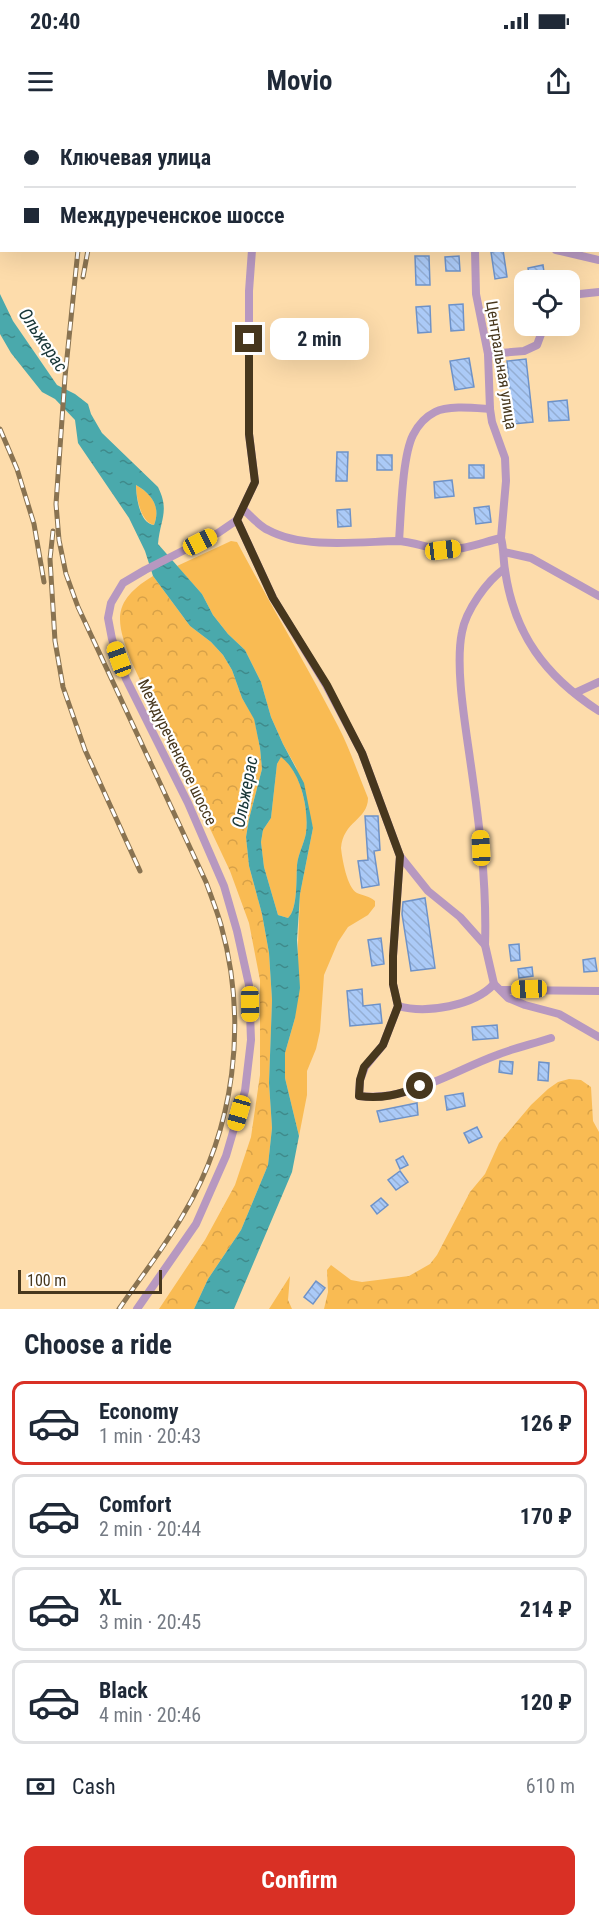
<!DOCTYPE html>
<meta charset="utf-8">
<style>
body{margin:0;font-family:"Roboto Condensed",sans-serif;background:#f2f2f3;color:#1f2937;height:100vh;display:flex;flex-direction:column;font-size:22px;white-space:nowrap}
*{box-sizing:border-box;margin:0}
p{font-size:20px;color:#747a83}
.icon{flex:none;width:33px;height:33px;fill:none;stroke:currentColor;stroke-width:2;stroke-linecap:round;stroke-linejoin:round}
.map{position:relative;height:1189px;overflow:hidden}
.panel{display:flex;flex-direction:column;background:#fff;flex:1}
.panel>*{flex:none}
.hud{position:absolute;left:0px;top:0px;width:600px;height:132px;box-shadow:0 6px 24px #0002;display:grid;align-content:center;height:132px;padding:0 24px;background:#fff}
.buttons{position:absolute;left:514px;top:150px;display:grid;gap:12px}
.buttons a{display:grid;place-items:center;width:66px;height:66px;border-radius:12px;background:#fff;box-shadow:0 6px 24px #0002;font-size:30px}
.scale{position:absolute;left:18px;bottom:15px;width:144px;box-sizing:border-box;padding-left:6px;border:3px solid #47371d;border-top:0;font-size:16px;line-height:21px;white-space:nowrap;color:#47371d;-webkit-text-stroke:4px #fff;paint-order:stroke}
.end{position:absolute;width:27px;height:27px;margin:-14px;border:8px solid #47371d;background:#fff;box-shadow:0 0 0 3px #fff}
.from{border-radius:50%}
.bubble{position:absolute;height:42px;border-radius:12px;background:#fff;box-shadow:0 6px 24px #0002;font-size:20px;font-weight:700;line-height:42px;text-align:center}
.car{position:absolute;width:18px;height:36px;margin:-18px -9px;border-radius:8px;box-shadow:0 0 4px 2px #0007;background:linear-gradient(#f5c518 24%,#345 0 40%,#f5c518 0 76%,#345 0 86%,#f5c518 0)}
.hud b{display:flex;align-items:center;gap:21px;height:57px;font-size:22px}
.hud b+b{border-top:2px solid #e0e1e3}
.hud i{width:15px;height:15px;background:#1f2937}
ul{padding:0;list-style:none}
li{display:flex;align-items:center;gap:18px;height:84px;margin:0 12px 9px;padding:0 12px;border:3px solid #e0e1e3;border-radius:12px}
li div{flex:1}
li b{display:block;font-size:22px}
li em{font-style:normal;font-weight:700}
li.selected{border-color:#d93025}
li>.icon{width:54px;height:54px;stroke-width:1.5}
h2{padding:0 24px;font-size:27px;line-height:72px}
.pay{display:flex;align-items:center;gap:15px;height:66px;padding:0 24px;font-size:22px}
.pay p{margin-inline-start:auto}
.primary-button{display:flex;gap:12px;margin-top:auto;padding:12px 24px}
.primary-button a{flex:1;height:69px;border-radius:12px;background:#d93025;color:#fff;font-size:24px;font-weight:700;line-height:69px;text-align:center}
.status{display:flex;justify-content:space-between;align-items:center;height:42px;padding:0 30px;background:#fff;direction:ltr}
.status svg{height:16px;fill:currentColor}
header{display:flex;justify-content:space-between;align-items:center;height:78px;padding:0 24px;background:#fff;font-size:27px;font-weight:700}
.map>svg:first-child{display:block}
.green{fill:#f9bb53}
.forest{fill:url(#forest-crowns)}
.water{fill:url(#water-ripples);fill-rule:evenodd}
.building{fill:url(#building-back-hatch);stroke:#6e92c8;stroke-width:1.5}
.lines{fill:none;stroke-linecap:round;stroke-linejoin:round}
.minor{stroke:#b798c0;stroke-width:8}
.rail-casing{stroke:#897351;stroke-width:5}
.rail{stroke:#fff;stroke-width:3;stroke-dasharray:9;stroke-linecap:butt}
.route{stroke:#47371d;stroke-width:8}
.labels{text-anchor:middle;stroke-width:4.5;stroke-linejoin:round;paint-order:stroke}
.street-label{font-size:16px;fill:#47371d;stroke:#fff}
.water-label{font-size:18px;font-style:italic;fill:#183637;stroke:#fff}
</style>
<div class="status"><b>20:40</b><svg viewBox="0 0 49 12"><path d="M0 12V9h3v3zM5 12V6h3v6zM10 12V3h3v9zM15 12V0h3v12zM26 1h20v11H26zM47 4h2v5h-2z"/></svg></div>
<header><svg class="icon" aria-label="menu" viewBox="0 0 24 24"><path d="M4 6h16M4 12h16M4 18h16"/></svg>Movio<svg class="icon" aria-label="share" viewBox="0 0 24 24"><path d="M12 15V3M7 8l5-5 5 5M5 13v7h14v-7"/></svg></header>
<div class="map">
<svg width="599" height="1189" viewBox="0 0 599 1189">
<defs>
<pattern id="forest-crowns" width="20" height="18" patternUnits="userSpaceOnUse" patternTransform="scale(1.5)"><rect width="20" height="18" fill="#f9bb53"/><path d="M2 6a3 3 0 1 1 6 0M12 15a3 3 0 1 1 6 0" fill="none" stroke="#d7a148"/></pattern>
<pattern id="water-ripples" width="26" height="14" patternUnits="userSpaceOnUse" patternTransform="scale(1.5)"><rect width="26" height="14" fill="#4aa9ac"/><path d="M2 4q2-2 4 0t4 0M15 11q2-2 4 0t4 0" fill="none" stroke="#3f8a8b"/></pattern>
<pattern id="building-back-hatch" width="6" height="6" patternUnits="userSpaceOnUse" patternTransform="scale(1.5)"><rect width="6" height="6" fill="#abcaf7"/><path d="M-1 5l2 2M0 0l6 6M5-1l2 2" fill="none" stroke="#94aed3"/></pattern>
</defs>
<rect width="100%" height="100%" fill="#fddcab"/>
<g class="green">
<path d="M136,365c16,9 25,22 18,40 -13,-2 -18,-28 -18,-40z"/>
<path d="M231,421l6,1c33,62 69,122 101,184 12,23 20,48 30,72 0,22 -25,23 -27,50 1,10 6,40 16,45 7,3 12,3 18,8v5l-7,9 -20,12 -10,15 -14,33 -4,56 -4,18 -9,22v24l-8,41 -14,-58v-25l10,-35 5,-124 13,-66 -17,-61 -13,-23 -12,-27 -10,-35 -16,-32 -17,-16 -15,-19 -11,-21 -25,-28z"/>
<path d="M281,636c20,16 28,53 25,77 -2,11 -8,21 -9,32 -1,13 1,44 -9,53l-10,-3 -14,-48 -3,-25 2,-12 8,-12 6,-54z"/>
</g>
<g class="forest">
<path d="M153,456l37,50 21,16 12,13 9,15 10,28 12,20 6,30 2,21 -13,50 -3,18 3,29 13,48 7,39 3,47 -3,83 3,45 -4,37 -27,65 -33,49 -14,30h-35l46,-69 30,-55 16,-48 9,-62v-95l-11,-57 -19,-52 -98,-208c-16,-41 -22,-61 21,-87z"/>
<polygon points="569,959 581,960 591,967 593,1001 599,1012 599,1189 324,1189 328,1172 327,1150 331,1145 351,1160 362,1162 409,1156 430,1144 437,1135 470,1072 485,1054 499,1023 531,985 548,969 558,962"/>
<polygon points="290,1156 288,1180 292,1189 269,1189"/>
</g>
<path class="water" d="M0,174l13,27 44,64 18,9 13,10 3,10 11,19 56,54c12,24 2,33 0,57l44,50 11,21 15,19 17,16 16,32 10,35 12,27 21,39 9,45 -13,66 -3,46 3,48 -5,30 -10,35v25l14,58 -7,36 -58,137h-40l14,-30 33,-49 27,-65 4,-37 -3,-45 3,-83 -3,-47 -7,-39 -13,-48 -3,-29 3,-18 13,-50 -2,-21 -6,-29 -12,-21 -10,-28 -9,-15 -12,-13 -21,-16 -37,-50 -8,-25 -16,-33 -51,-75 -3,-23 -20,-21 -13,-7 -31,-39 -11,-19zM136,365c16,9 25,22 18,40 -14,-1 -18,-28 -18,-40zM281,637c20,15 28,52 25,76 -2,11 -8,21 -9,32 -1,13 1,44 -9,53l-10,-3 -14,-48 -3,-25 2,-12 8,-12 6,-54z"/>
<g class="building">
<polygon points="503,130 507,157 495,159 491,132"/>
<polygon points="415,136 429,136 430,165 416,165"/>
<polygon points="459,136 460,151 446,151 445,137"/>
<polygon points="543,145 545,159 530,160 528,148"/>
<polygon points="463,184 464,210 451,211 449,185"/>
<polygon points="430,186 431,212 418,213 416,187"/>
<polygon points="469,238 474,267 455,270 450,241"/>
<polygon points="526,239 533,302 513,304 507,241"/>
<polygon points="567,280 569,300 549,301 548,282"/>
<polygon points="337,332 348,332 347,361 336,361"/>
<rect x="377" y="335" width="15" height="15"/>
<rect x="469" y="345" width="15" height="13"/>
<polygon points="452,360 454,376 435,378 434,362"/>
<polygon points="489,386 491,402 476,404 474,388"/>
<polygon points="350,389 351,406 338,407 337,390"/>
<polygon points="365,696 378,696 380,730 374,731 379,765 362,768 358,741 368,740"/>
<polygon points="425,778 435,848 411,851 402,794 403,782"/>
<polygon points="381,818 384,844 372,846 368,820"/>
<polygon points="519,824 520,840 511,841 509,825"/>
<polygon points="595,838 597,851 584,852 583,840"/>
<polygon points="532,847 533,856 519,858 518,849"/>
<polygon points="362,869 363,886 380,884 382,903 350,906 347,871"/>
<polygon points="497,905 498,918 473,920 472,907"/>
<polygon points="500,941 513,942 512,954 499,952"/>
<polygon points="539,942 549,943 548,961 538,960"/>
<polygon points="463,973 465,986 447,990 445,976"/>
<polygon points="417,983 418,995 380,1002 377,991"/>
<polygon points="477,1007 482,1017 469,1023 464,1013"/>
<polygon points="403,1036 408,1045 400,1049 396,1040"/>
<polygon points="400,1051 408,1062 396,1070 388,1060"/>
<polygon points="381,1078 388,1085 377,1094 371,1086"/>
<polygon points="316,1161 325,1168 313,1184 304,1177"/>
</g>
<g class="lines">
<g class="minor">
<polyline points="546,0 553,2"/>
<polyline points="262,2 262,0"/>
<polyline points="503,2 503,0"/>
<polyline points="598,12 599,12"/>
<polyline points="556,130 599,140"/>
<polyline points="570,175 599,172"/>
<polyline points="488,234 524,231 537,225 544,206"/>
<path d="M243,389c8,7 16,17 25,21 35,19 90,12 128,11 16,0 31,7 46,9 19,1 41,-8 59,-12l5,-57 -1,-23 -13,-36 -2,-13 -2,-55 -12,-60 -1,-44"/>
<polyline points="237,400 273,478 326,565 362,633 400,736 428,771 460,797 485,825 494,864 508,878 525,885 559,894 599,917"/>
<path d="M501,418c3,11 2,21 4,32 9,64 40,106 94,141"/>
<path d="M399,421c2,-26 3,-84 14,-106 5,-10 12,-18 22,-23 13,-7 40,-4 55,-3"/>
<polyline points="504,432 531,438 599,476"/>
<polyline points="575,573 599,562"/>
<path d="M400,736l-7,100v28l5,22 -15,39 -18,22 -5,13 -1,16c49,6 94,-25 138,-41 17,-7 36,-11 54,-17"/>
<path d="M485,825c2,-62 -6,-124 -15,-186 -5,-36 -15,-93 -8,-127 4,-22 25,-51 42,-63"/>
<polyline points="501,870 599,871"/>
<path d="M398,886c28,8 76,0 96,-22"/>
<polyline points="137,1189 196,1104 226,1036 245,971 251,920 249,865 237,811 224,766 188,683 126,559 112,519 108,498 111,483 123,463 145,450 218,413 237,400 255,362 249,314 249,171 252,130"/>
</g>
<g class="rail-casing">
<g id="rail">
<polyline points="87,2 88,0"/>
<polyline points="114,2 114,0"/>
<path d="M78,130l-13,127 -9,127 3,36 7,34 12,33 128,275c5,14 11,29 15,43 27,97 14,204 -38,290 -19,33 -43,63 -64,94"/>
<polyline points="83,157 88,130"/>
<polyline points="0,309 17,349 34,404 44,462"/>
<polyline points="53,411 50,439 55,521 63,567 85,630 140,751"/>
</g>
</g>
<use href="#rail" class="rail"/>
</g>
<g class="lines">
<path class="route" d="M249,219v95l6,48 -18,38 36,78 54,87 35,68 38,103 -7,100v28l5,22 -15,39 -19,22 -4,13 -1,16c22,3 40,-1 61,-10"/>
</g>
<g class="labels">
<g class="street-label">
<text transform="translate(502 245) rotate(81)" y="6">Центральная улица</text>
<text transform="translate(178 632) rotate(64)" y="6">Междуреченское шоссе</text>
</g>
<g class="water-label">
<text transform="translate(43 220) rotate(56)" y="6">Ольжерас</text>
<text transform="translate(245 672) rotate(-79)" y="6">Ольжерас</text>
</g>
</g>
</svg>
<div class="buttons">
<a><svg class="icon" aria-label="locate" viewBox="0 0 24 24"><circle cx="12" cy="12" r="6"/><path d="M12 2v4M12 18v4M2 12h4M18 12h4"/></svg></a>
</div>
<div class="scale">100 m</div>
<i class="end from" style="left:420px;top:966px"></i>
<i class="end" style="left:249px;top:219px"></i>
<div class="bubble" style="left:270px;top:198px;width:99px">2 min</div>
<i class="car" style="left:200px;top:422px;rotate:63deg"></i>
<i class="car" style="left:443px;top:430px;rotate:83deg"></i>
<i class="car" style="left:119px;top:539px;rotate:340deg"></i>
<i class="car" style="left:481px;top:728px;rotate:357deg"></i>
<i class="car" style="left:529px;top:869px;rotate:268deg"></i>
<i class="car" style="left:250px;top:884px;rotate:179deg"></i>
<i class="car" style="left:239px;top:993px;rotate:196deg"></i>
<div class="hud">
<b><i class="from"></i>Ключевая улица</b>
<b><i></i>Междуреченское шоссе</b>
</div>
</div>
<section class="panel">
<h2>Choose a ride</h2>
<ul>
<li class="selected"><svg class="icon" aria-label="car" viewBox="0 0 24 24"><path d="M5 17H2v-5l4-1 3-4h7l3 4 3 1v5h-3M9 17h6M6 11h13"/><circle cx="7" cy="17" r="2"/><circle cx="17" cy="17" r="2"/></svg><div><b>Economy</b><p>1 min · 20:43</p></div><em>126 ₽</em></li>
<li><svg class="icon" aria-label="car" viewBox="0 0 24 24"><path d="M5 17H2v-5l4-1 3-4h7l3 4 3 1v5h-3M9 17h6M6 11h13"/><circle cx="7" cy="17" r="2"/><circle cx="17" cy="17" r="2"/></svg><div><b>Comfort</b><p>2 min · 20:44</p></div><em>170 ₽</em></li>
<li><svg class="icon" aria-label="car" viewBox="0 0 24 24"><path d="M5 17H2v-5l4-1 3-4h7l3 4 3 1v5h-3M9 17h6M6 11h13"/><circle cx="7" cy="17" r="2"/><circle cx="17" cy="17" r="2"/></svg><div><b>XL</b><p>3 min · 20:45</p></div><em>214 ₽</em></li>
<li><svg class="icon" aria-label="car" viewBox="0 0 24 24"><path d="M5 17H2v-5l4-1 3-4h7l3 4 3 1v5h-3M9 17h6M6 11h13"/><circle cx="7" cy="17" r="2"/><circle cx="17" cy="17" r="2"/></svg><div><b>Black</b><p>4 min · 20:46</p></div><em>120 ₽</em></li>
</ul>
<div class="pay"><svg class="icon" aria-label="cash" viewBox="0 0 24 24"><path d="M3 7h18v10H3z"/><circle cx="12" cy="12" r="2"/></svg>Cash<p>610 m</p></div>
<div class="primary-button"><a>Confirm</a></div>
</section>
